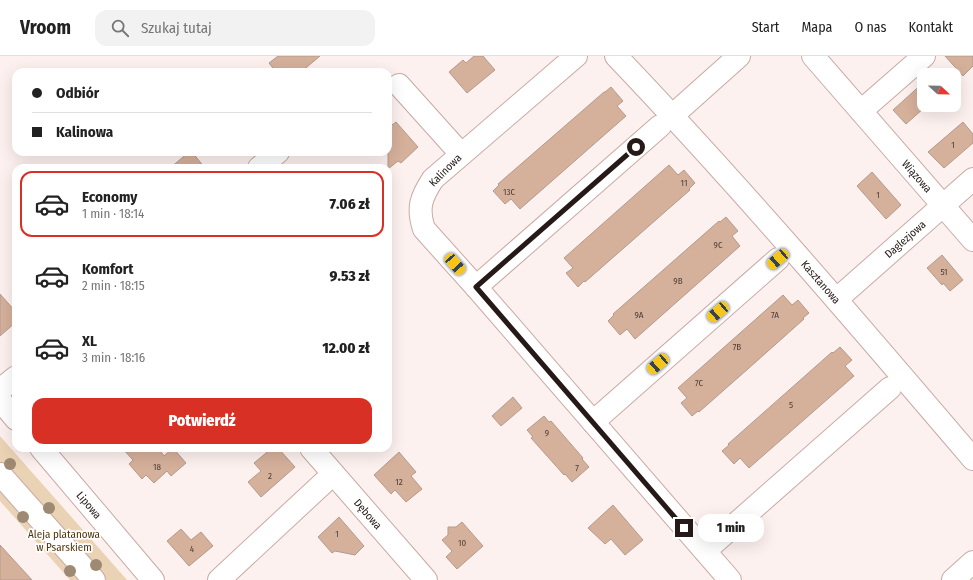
<!DOCTYPE html>
<html lang="pl">
<meta charset="utf-8">
<style>
body{margin:0;font-family:"Fira Sans Condensed",sans-serif;background:#f2f2f2;color:#222;height:100vh;display:flex;flex-direction:column;font-size:15px;white-space:nowrap}
*{box-sizing:border-box;margin:0}
p{font-size:13px;color:#767676}
.icon{flex:none;width:22px;height:22px;fill:none;stroke:currentColor;stroke-width:2;stroke-linecap:round;stroke-linejoin:round}
.map{position:relative;flex:1;overflow:hidden}
.panel{position:absolute;left:12px;top:108px;width:380px;height:288px;display:flex;flex-direction:column;background:#fff;border-radius:12px;box-shadow:0 4px 16px #0002}
.panel>*{flex:none}
.guide{position:absolute;left:12px;top:12px;width:380px;height:88px;border-radius:12px;box-shadow:0 4px 16px #0002;display:grid;align-content:center;height:88px;padding:0 20px;background:#fff}
.needle{width:26px;rotate:112deg}
.controls{position:absolute;left:917px;top:12px;display:grid;gap:8px}
.controls a{display:grid;place-items:center;width:44px;height:44px;border-radius:8px;background:#fff;box-shadow:0 4px 16px #0002;font-size:20px}
.end{position:absolute;width:18px;height:18px;margin:-9px;border:5px solid #251a18;background:#fff;box-shadow:0 0 0 2px #fff}
.from{border-radius:50%}
.bubble{position:absolute;height:28px;border-radius:12px;background:#fff;box-shadow:0 4px 16px #0002;font-size:13px;font-weight:800;line-height:28px;text-align:center}
.car{position:absolute;width:12px;height:24px;margin:-12px -6px;border-radius:5px;box-shadow:0 0 3px 1px #0007;background:linear-gradient(#f5c518 24%,#345 0 40%,#f5c518 0 76%,#345 0 86%,#f5c518 0)}
.guide b{display:flex;align-items:center;gap:14px;height:38px;font-size:15px}
.guide b+b{border-top:1px solid #e0e0e0}
.guide i{width:10px;height:10px;background:#222}
ul{padding:7px 0 0;list-style:none}
li{display:flex;align-items:center;gap:12px;height:66px;margin:0 8px 6px;padding:0 12px;border:2px solid transparent;border-radius:12px}
li div{flex:1}
li b{display:block;font-size:15px}
li em{font-style:normal;font-weight:800}
li.on{border-color:#d93025}
li>.icon{width:36px;height:36px;stroke-width:1.5}
.cta{display:flex;gap:8px;margin-top:auto;padding:8px 20px}
.cta a{flex:1;height:46px;border-radius:12px;background:#d93025;color:#fff;font-size:16px;font-weight:800;line-height:46px;text-align:center}
header{display:flex;align-items:center;gap:24px;box-sizing:border-box;height:56px;padding:0 20px;background:#fff;border-bottom:1px solid #e0e0e0}
header strong{font-size:19px}
nav{display:flex;gap:22px;margin-inline-start:auto;font-size:14px}
.search{width:280px;height:36px;background:#f2f2f2;display:flex;align-items:center;gap:10px;box-sizing:border-box;padding:0 14px;border-radius:12px;color:#767676;font-size:15px}
.map>svg:first-child{display:block}
.green{fill:#ead2b4}
.building{fill:#d5b09b;stroke:#b39b8d}
.lines{fill:none;stroke-linecap:round;stroke-linejoin:round}
.minor-casing{stroke:#c8aaa6;stroke-width:24}
.minor{stroke:#fff;stroke-width:22}
.tree{fill:#9e8a73}
.route{stroke:#251a18;stroke-width:5}
.labels{text-anchor:middle;stroke-width:3.5;stroke-linejoin:round;paint-order:stroke}
.number-label{font-size:9px;fill:#514039}
.street-label{font-size:11px;fill:#251a18;stroke:#fff}
.park-label{font-size:11px;fill:#50350d;stroke:#fff}
</style>
<header>
<strong>Vroom</strong>
<div class="search"><svg class="icon" aria-label="search" viewBox="0 0 24 24"><circle cx="10" cy="10" r="6"/><path d="M15 15l6 6"/></svg>Szukaj tutaj</div>
<nav><a>Start</a><a>Mapa</a><a>O nas</a><a>Kontakt</a></nav>
</header>
<div class="map">
<svg width="973" height="524" viewBox="0 0 973 524">
<rect width="100%" height="100%" fill="#fdf1ef"/>
<polygon class="green" points="0,380 127,524 70,524 0,445"/>
<g class="building">
<polygon points="278,0 320,0 301,16 276,16 269,7"/>
<polygon points="474,0 483,0 495,14 467,37 449,16 463,4 466,7"/>
<polygon points="945,0 973,0 973,10 963,20"/>
<polygon points="924,26 924,52 906,68 893,54"/>
<polygon points="611,31 623,45 617,50 626,60 520,153 511,143 505,148 493,135 499,129 498,128 604,36 605,36"/>
<polygon points="396,66 418,91 401,107 398,105 388,113 388,72"/>
<polygon points="963,66 973,78 973,87 944,112 928,96"/>
<polygon points="189,96 192,96 205,112 170,112"/>
<polygon points="669,109 678,119 684,114 695,127 689,133 690,134 585,226 584,225 578,231 566,217 573,212 564,202"/>
<polygon points="872,116 901,149 886,163 857,130"/>
<polygon points="726,161 738,175 732,180 740,190 635,283 627,273 620,279 608,265 614,259 613,258 719,165 720,166"/>
<polygon points="942,199 963,224 950,235 943,227 942,229 927,212"/>
<polygon points="0,238 16,256 16,266 0,280"/>
<polygon points="783,239 792,249 798,244 809,257 803,262 804,263 749,312 699,356 698,355 692,360 681,347 687,342 678,332"/>
<polygon points="840,291 852,304 845,310 854,320 749,412 740,402 734,408 722,395 729,389 728,388 832,296 833,297"/>
<polygon points="513,341 522,352 501,370 492,360"/>
<polygon points="544,360 549,366 551,365 583,402 582,403 589,411 572,426 565,418 564,419 531,382 533,381 527,374"/>
<polygon points="122,392 158,392 164,400 173,392 186,407 171,420 167,415 154,427 146,419 142,423 129,408 133,404"/>
<polygon points="272,392 278,392 295,411 261,441 248,426 261,415 254,407"/>
<polygon points="399,396 416,416 411,420 422,433 406,446 395,434 391,438 374,419"/>
<polygon points="613,449 643,484 625,499 611,483 605,488 588,472"/>
<polygon points="339,461 364,490 355,499 335,495 332,497 318,481"/>
<polygon points="462,466 483,490 457,513 446,501 452,495 442,484 448,479 448,471 456,471"/>
<polygon points="181,473 191,484 201,476 213,490 189,510 167,485"/>
<polygon points="0,489 32,524 0,524"/>
</g>
<g class="lines">
<g class="minor-casing">
<g id="minor">
<path d="M576,0l-143,123c-12,18 -16,29 -9,50l52,58 254,293"/>
<path d="M616,0c124,130 241,267 357,403"/>
<polyline points="813,0 973,184"/>
<polyline points="399,29 461,98"/>
<polyline points="861,55 924,0"/>
<polyline points="673,59 739,0"/>
<polyline points="259,112 278,96"/>
<polyline points="476,231 660,70"/>
<polyline points="837,243 973,123"/>
<polyline points="0,334 16,321"/>
<polyline points="0,344 16,363"/>
<polyline points="593,366 778,203"/>
<polyline points="41,392 153,524"/>
<polyline points="311,392 426,524"/>
<polyline points="0,418 94,524"/>
<polyline points="705,495 890,332"/>
<polyline points="219,524 333,418"/>
<polyline points="953,524 973,506"/>
</g>
</g>
<use href="#minor" class="minor"/>
</g>
<g class="tree">
<circle cx="10" cy="408" r="6"/>
<circle cx="49" cy="452" r="6"/>
<circle cx="23" cy="461" r="6"/>
<circle cx="96" cy="509" r="6"/>
<circle cx="70" cy="515" r="6"/>
</g>
<g class="lines">
<polyline class="route" points="636,91 476,231 684,472"/>
</g>
<g class="labels">
<g class="number-label">
<text x="953" y="92">1</text>
<text x="684" y="130">11</text>
<text x="509" y="139">13C</text>
<text x="878" y="142">1</text>
<text x="718" y="192">9C</text>
<text x="944" y="219">51</text>
<text x="678" y="228">9B</text>
<text x="639" y="262">9A</text>
<text x="775" y="262">7A</text>
<text x="737" y="294">7B</text>
<text x="699" y="330">7C</text>
<text x="791" y="352">5</text>
<text x="547" y="380">9</text>
<text x="157" y="414">18</text>
<text x="577" y="415">7</text>
<text x="270" y="423">2</text>
<text x="399" y="429">12</text>
<text x="337" y="481">1</text>
<text x="462" y="490">10</text>
<text x="192" y="496">4</text>
</g>
<g class="street-label">
<text transform="translate(445 114) rotate(-45)" y="4">Kalinowa</text>
<text transform="translate(917 120) rotate(49)" y="4">Wiązowa</text>
<text transform="translate(905 183) rotate(-41)" y="4">Daglezjowa</text>
<text transform="translate(821 226) rotate(49)" y="4">Kasztanowa</text>
<text transform="translate(89 449) rotate(50)" y="4">Lipowa</text>
<text transform="translate(368 458) rotate(49)" y="4">Dębowa</text>
</g>
<g class="park-label">
<text x="64" y="482">Aleja platanowa<tspan x="64" dy="13">w Psarskiem</tspan></text>
</g>
</g>
</svg>
<div class="controls">
<a><svg class="needle" viewBox="-14 -14 28 28"><path d="M0-13l5 13h-10z" fill="#e53935"/><path d="M0 13l5-13h-10z" fill="#767676"/></svg></a>
</div>
<i class="end from" style="left:636px;top:91px"></i>
<i class="end" style="left:684px;top:472px"></i>
<div class="bubble" style="left:698px;top:458px;width:66px">1 min</div>
<i class="car" style="left:778px;top:203px;rotate:229deg"></i>
<i class="car" style="left:455px;top:208px;rotate:138deg"></i>
<i class="car" style="left:718px;top:256px;rotate:229deg"></i>
<i class="car" style="left:658px;top:308px;rotate:229deg"></i>
<div class="guide">
<b><i class="from"></i>Odbiór</b>
<b><i></i>Kalinowa</b>
</div>
<section class="panel">
<ul>
<li class="on"><svg class="icon" aria-label="car" viewBox="0 0 24 24"><path d="M5 17H2v-5l4-1 3-4h7l3 4 3 1v5h-3M9 17h6M6 11h13"/><circle cx="7" cy="17" r="2"/><circle cx="17" cy="17" r="2"/></svg><div><b>Economy</b><p>1 min · 18:14</p></div><em>7.06 zł</em></li>
<li><svg class="icon" aria-label="car" viewBox="0 0 24 24"><path d="M5 17H2v-5l4-1 3-4h7l3 4 3 1v5h-3M9 17h6M6 11h13"/><circle cx="7" cy="17" r="2"/><circle cx="17" cy="17" r="2"/></svg><div><b>Komfort</b><p>2 min · 18:15</p></div><em>9.53 zł</em></li>
<li><svg class="icon" aria-label="car" viewBox="0 0 24 24"><path d="M5 17H2v-5l4-1 3-4h7l3 4 3 1v5h-3M9 17h6M6 11h13"/><circle cx="7" cy="17" r="2"/><circle cx="17" cy="17" r="2"/></svg><div><b>XL</b><p>3 min · 18:16</p></div><em>12.00 zł</em></li>
</ul>
<div class="cta"><a>Potwierdź</a></div>
</section>
</div>
